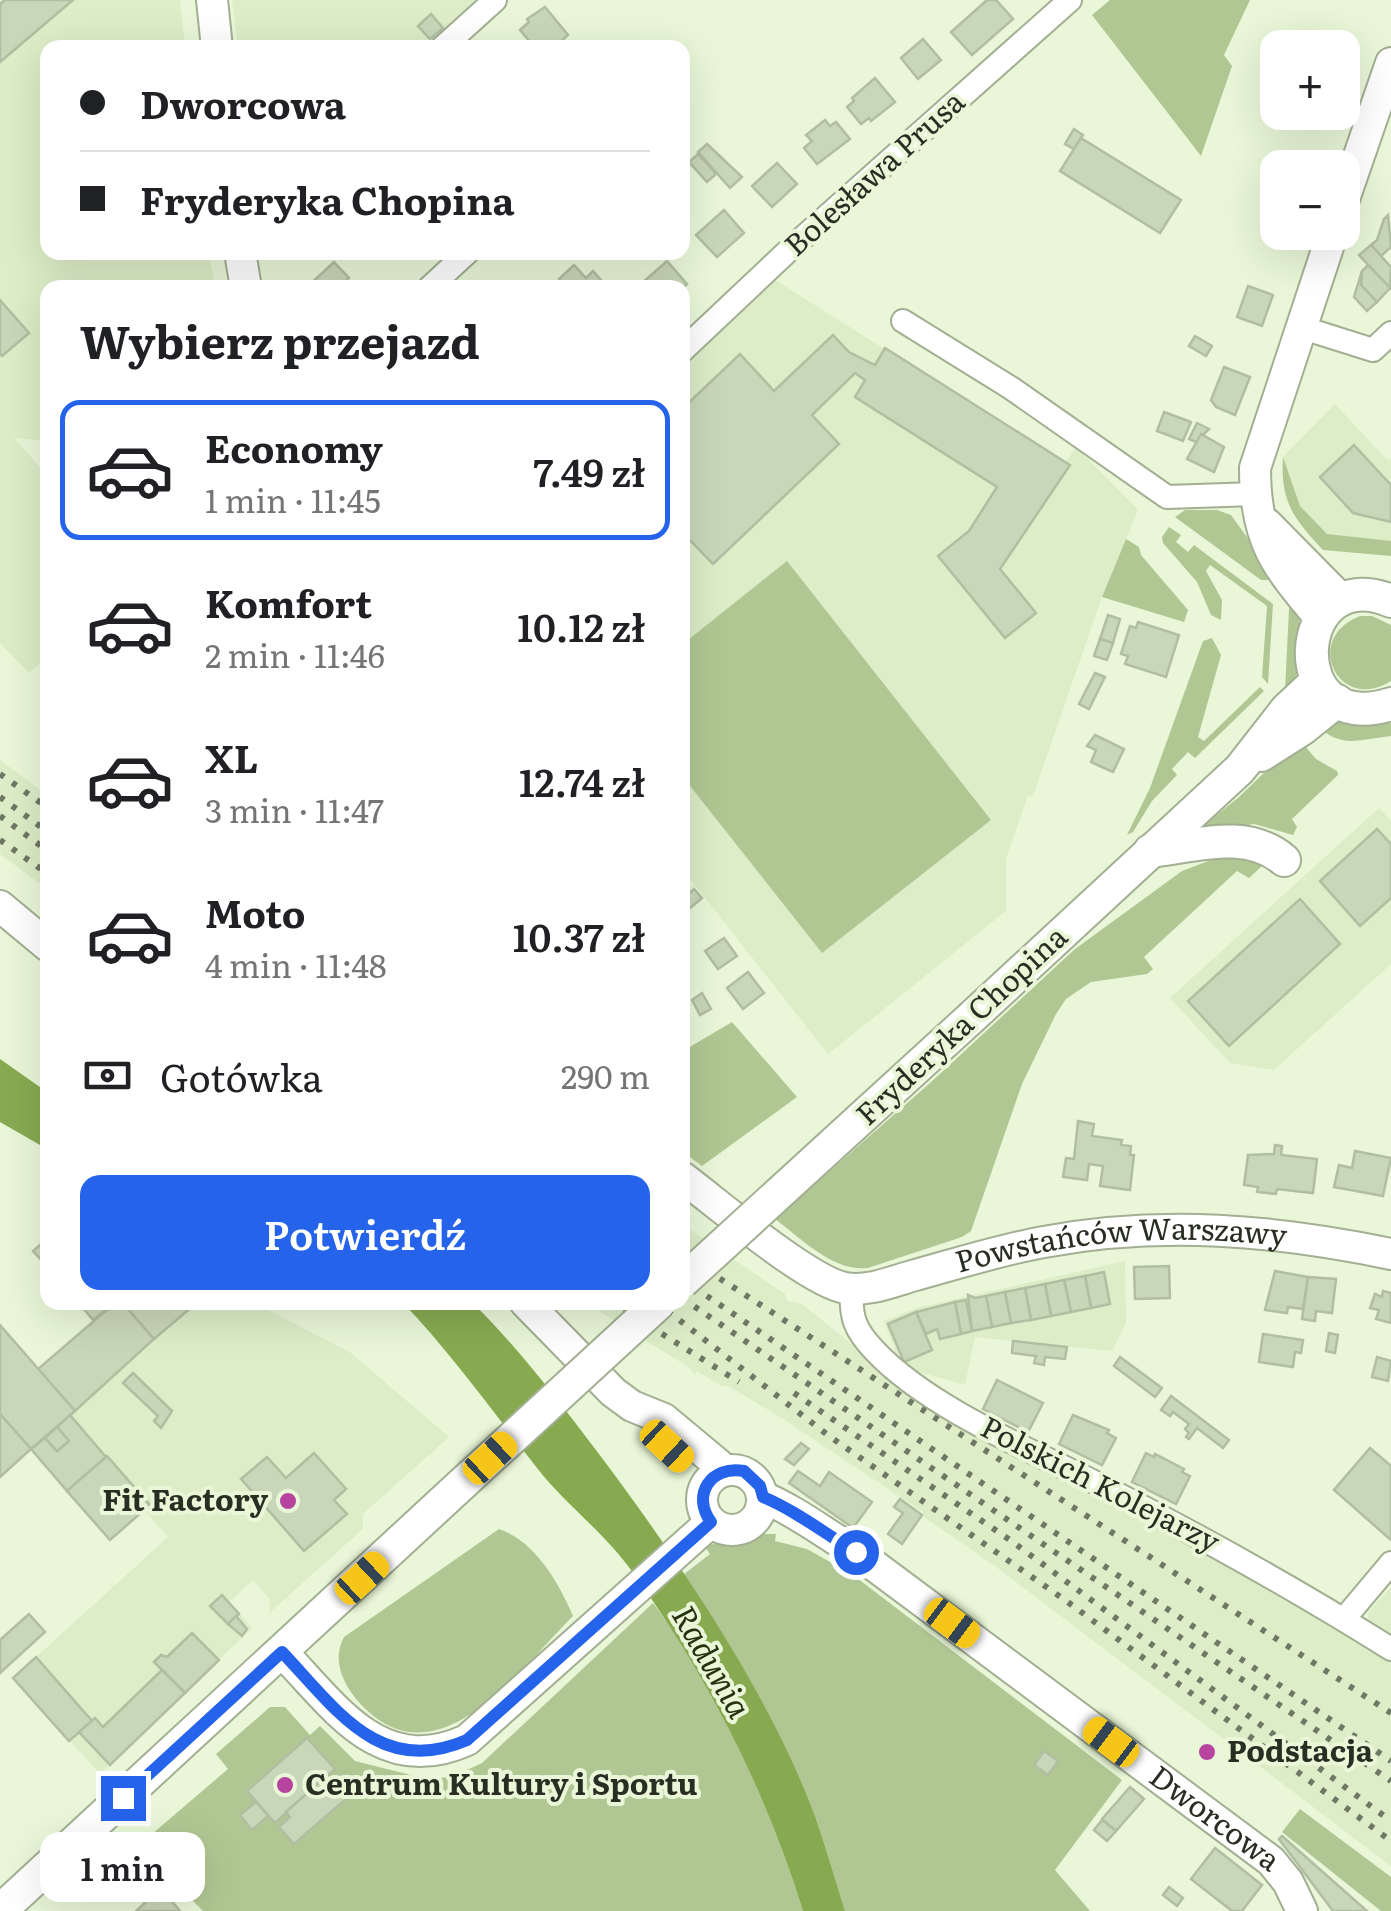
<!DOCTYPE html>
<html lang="pl">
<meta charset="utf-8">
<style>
body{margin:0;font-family:Literata,serif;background:#f6f6f6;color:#202124;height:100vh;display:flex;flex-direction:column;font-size:38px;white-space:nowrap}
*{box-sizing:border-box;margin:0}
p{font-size:32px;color:#757577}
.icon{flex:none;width:55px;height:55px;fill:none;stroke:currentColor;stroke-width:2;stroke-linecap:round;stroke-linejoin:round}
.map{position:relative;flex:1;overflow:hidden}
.panel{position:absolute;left:40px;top:280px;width:650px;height:1030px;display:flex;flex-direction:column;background:#fff;border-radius:20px;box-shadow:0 10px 40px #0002}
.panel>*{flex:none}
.hud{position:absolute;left:40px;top:40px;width:650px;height:220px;border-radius:20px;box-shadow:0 10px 40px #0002;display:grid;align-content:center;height:220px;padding:0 40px;background:#fff}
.tools{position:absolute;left:1260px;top:30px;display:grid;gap:20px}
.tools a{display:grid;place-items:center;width:100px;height:100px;border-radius:20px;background:#fff;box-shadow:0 10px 40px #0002;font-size:50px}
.end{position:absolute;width:45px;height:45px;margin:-22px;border:12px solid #2563eb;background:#fff;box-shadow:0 0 0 5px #fff}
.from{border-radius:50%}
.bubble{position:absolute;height:70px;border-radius:20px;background:#fff;box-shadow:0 10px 40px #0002;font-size:32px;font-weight:600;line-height:70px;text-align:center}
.car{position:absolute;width:30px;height:60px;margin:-30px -15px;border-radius:12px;box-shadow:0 0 8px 2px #0007;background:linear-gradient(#f5c518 24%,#345 0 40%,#f5c518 0 76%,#345 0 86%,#f5c518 0)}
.hud b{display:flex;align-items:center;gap:35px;height:95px;font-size:38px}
.hud b+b{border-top:2px solid #e0e0e0}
.hud i{width:25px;height:25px;background:#202124}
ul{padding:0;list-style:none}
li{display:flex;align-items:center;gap:30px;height:140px;margin:0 20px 15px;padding:0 20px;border:5px solid transparent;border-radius:20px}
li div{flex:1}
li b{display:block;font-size:38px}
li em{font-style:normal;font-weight:600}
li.on{border-color:#2563eb}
li>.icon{width:90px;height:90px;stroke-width:1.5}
h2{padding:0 40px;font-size:45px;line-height:120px}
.pay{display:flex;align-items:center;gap:25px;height:110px;padding:0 40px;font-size:38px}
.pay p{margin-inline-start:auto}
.action{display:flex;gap:20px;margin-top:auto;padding:20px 40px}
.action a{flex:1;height:115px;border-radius:20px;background:#2563eb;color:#fff;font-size:40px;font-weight:600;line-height:115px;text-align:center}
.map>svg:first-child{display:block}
.built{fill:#dcedc7}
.green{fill:#b1c793}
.water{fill:#87aa51}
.building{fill:#c9d7b9;stroke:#b1bea1;stroke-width:2.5}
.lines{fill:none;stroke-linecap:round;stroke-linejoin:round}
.minor-casing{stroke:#a2af92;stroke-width:26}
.tertiary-casing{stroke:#a2af92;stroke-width:34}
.secondary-casing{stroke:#a2af92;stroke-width:36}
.minor{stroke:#fff;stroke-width:22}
.tertiary{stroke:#fff;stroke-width:30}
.secondary{stroke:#fff;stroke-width:32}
.rail{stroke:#6f7765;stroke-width:6;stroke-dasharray:5 10;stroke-linecap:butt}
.secondary-bridge-casing{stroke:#a2af92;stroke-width:36;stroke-linecap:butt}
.secondary-bridge{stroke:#fff;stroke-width:32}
.route{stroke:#2563eb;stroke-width:12}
.poi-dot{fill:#b7449e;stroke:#e9f7d8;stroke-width:4}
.labels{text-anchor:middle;stroke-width:8;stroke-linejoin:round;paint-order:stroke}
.street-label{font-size:30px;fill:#292e23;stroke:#e9f7d8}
.poi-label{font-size:30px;font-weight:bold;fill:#292e23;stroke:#e9f7d8;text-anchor:start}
.water-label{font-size:32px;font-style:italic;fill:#25330e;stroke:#e9f7d8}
</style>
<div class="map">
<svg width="1391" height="1911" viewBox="0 0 1391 1911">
<rect width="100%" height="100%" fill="#e9f7d8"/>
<g class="built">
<polygon points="0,0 180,0 185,47 48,48 48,252 209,253 215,287 48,288 47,441 14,438 44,472 47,472 47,657 29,673 0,643"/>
<polygon points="232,0 479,0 426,48 238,47"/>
<polygon points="772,278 1065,463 1076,447 1138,510 1102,597 1033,796 1028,795 1006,859 1006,911 828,1054 683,870 683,363"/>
<polygon points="1335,404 1387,460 1391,459 1391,541 1327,535 1300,506 1283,457"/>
<polygon points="0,760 47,795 47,889 0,854"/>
<polygon points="1379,808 1391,821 1391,964 1274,1070 1230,1063 1170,998"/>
<polygon points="683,1225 785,1294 787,1301 802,1304 896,1380 1233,1566 1391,1662 1391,1866 995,1566 924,1517 923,1512 777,1415 726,1385 723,1387 697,1371 694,1374 690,1368 586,1303 682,1302"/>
<polygon points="1125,1261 1126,1323 1112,1351 975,1337 965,1385 901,1367 884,1321 916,1308"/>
<polygon points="197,1303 255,1303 351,1353 449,1437 363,1514 363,1529 269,1613 270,1600 253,1580 229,1602 252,1628 100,1774 13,1678 168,1537 144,1510 149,1505 70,1415"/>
<polygon points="1391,1587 1391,1637 1371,1625 1367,1614"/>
</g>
<g class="green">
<polygon points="1110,0 1250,0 1224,55 1232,66 1201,156 1092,15"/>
<path d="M1283,457l17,49 27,28 64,7v15l-68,-6c-29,-31 -43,-48 -40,-93z"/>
<polygon points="1185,510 1217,510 1231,515 1278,580 1261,580 1175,517"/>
<polygon points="1169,527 1181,535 1176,542 1188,552 1194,545 1273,604 1268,684 1262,677 1267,606 1210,565 1206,571 1222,600 1221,620 1211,615 1197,582 1163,543 1162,537"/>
<polygon points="1126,539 1139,547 1141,555 1188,610 1184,622 1102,597"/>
<polygon points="787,561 991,820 822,953 683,777 683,644"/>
<path d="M1293,601c13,30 11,61 -3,89l-5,1 4,-82z"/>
<path d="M1360,616h12l19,9v56c-52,33 -90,-42 -31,-65z"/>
<polygon points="1212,638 1221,655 1198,737 1204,741 1260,687 1264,691 1195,758 1188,752 1172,769 1177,775 1152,801 1133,832 1127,835 1150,788 1203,641"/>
<path d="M1331,719l54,1 6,4v12c-30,3 -49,13 -72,-9z"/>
<polygon points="1299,739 1316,759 1337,771 1338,775 1292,819 1297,827 1293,835 1254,824 1193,834 1239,797"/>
<path d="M1237,850l26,8 -2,9 -12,11 -12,-7 -93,86 9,12 -6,5 -56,8 -25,17 -10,15 -34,70 -51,147 -9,6 -94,31c-35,4 -66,-29 -93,-49l155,-136 145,-134 107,-78z"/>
<polygon points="732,1022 797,1097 702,1166 683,1152 683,1051"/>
<path d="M499,1529c36,12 60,54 74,87 -54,54 -139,174 -216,84 -15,-18 -25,-41 -13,-63z"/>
<path d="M762,1534h14l-1,7 32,8 46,26 269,205 -67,90 35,41h-245c-10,-32 -19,-65 -31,-97 -33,-83 -80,-165 -131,-239l27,-21 -5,-7 4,-2z"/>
<path d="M653,1603c68,90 118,201 150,308h-600l-65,-65 90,-77 -12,-15 54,-47h15l25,28 10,-9 35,35 76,19 25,-5 26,-12z"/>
<polygon points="1300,1809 1391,1877 1391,1911 1381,1911 1282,1832"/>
</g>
<g class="water">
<polygon points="0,1059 47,1092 47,1149 0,1122"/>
<path d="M403,1303h70c49,49 90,103 132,159 78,105 163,230 210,354 11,31 20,63 30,95h-42c-37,-121 -95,-234 -169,-337 -28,-40 -68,-69 -97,-106 -44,-56 -85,-114 -134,-165z"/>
</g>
<g class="building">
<polygon points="5,0 73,0 0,62 0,4"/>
<polygon points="987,0 996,0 1013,19 972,55 951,32"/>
<polygon points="545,7 568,35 554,48 544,41 535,48 520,30 529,22 527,19"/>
<polygon points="431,14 443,28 430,39 418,26"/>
<polygon points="923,39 941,60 918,79 901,58"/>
<polygon points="1342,52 1355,56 1347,79 1342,77"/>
<polygon points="875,78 895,102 871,121 869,118 861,124 847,107 854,101 852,98"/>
<polygon points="825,120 830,126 836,122 850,139 817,164 804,148 812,141 806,135"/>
<polygon points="1074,129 1083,135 1074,149 1065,144"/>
<polygon points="1081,138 1181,200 1160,233 1060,171"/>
<polygon points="707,144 742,177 730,188 698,152"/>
<polygon points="698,154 716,174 707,182 689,162"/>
<polygon points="777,163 797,184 772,207 752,186"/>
<polygon points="724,210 744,233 717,257 696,235"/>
<polygon points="1388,215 1391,247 1381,256 1371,245 1377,240 1384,219"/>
<polygon points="1371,245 1391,267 1390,288 1359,255"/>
<polygon points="667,261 687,284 682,288 644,288 641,284"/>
<polygon points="334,262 349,278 338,288 306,288"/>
<polygon points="574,265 586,278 593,271 607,287 564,288 559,279"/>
<polygon points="1368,265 1390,288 1377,302 1361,285 1362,271"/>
<polygon points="1362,271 1361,285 1377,302 1367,311 1354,297"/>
<polygon points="1248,286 1273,295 1262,326 1237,317"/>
<polygon points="0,300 29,333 2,356 0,354"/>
<polygon points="833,335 849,352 875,365 885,348 1070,465 1000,569 1036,613 1005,638 938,556 969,531 997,487 855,397 865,380 855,373 812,415 839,444 713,564 682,532 682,409 740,354 774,391"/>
<polygon points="1195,336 1212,346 1206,356 1189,346"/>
<polygon points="1224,367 1250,377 1235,415 1216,407 1211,400"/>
<polygon points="1164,412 1191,422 1183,441 1157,431"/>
<polygon points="1197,423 1209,429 1196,442 1189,439"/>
<polygon points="1201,434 1224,447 1214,472 1187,459"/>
<polygon points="1354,445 1391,485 1391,522 1353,513 1320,477"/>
<polygon points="1108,615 1120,619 1113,643 1100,639"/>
<polygon points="1138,622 1179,635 1166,677 1125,664 1128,656 1121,654 1130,626 1136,628"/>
<polygon points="1100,639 1113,643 1107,660 1094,656"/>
<polygon points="1095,673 1105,677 1089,709 1079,704"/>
<polygon points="1095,735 1124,749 1113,772 1091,762 1096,750 1087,746"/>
<polygon points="1377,829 1391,844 1391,898 1360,926 1320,881"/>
<polygon points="694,889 702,898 689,909 682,900"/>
<polygon points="1300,899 1340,944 1229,1046 1188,1001"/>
<polygon points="724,938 737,956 718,969 705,951"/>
<polygon points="748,972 764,993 743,1009 727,988"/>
<polygon points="702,993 711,1009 700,1015 692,1000"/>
<polygon points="1078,1121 1094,1124 1092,1136 1122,1140 1121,1145 1131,1146 1130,1155 1134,1155 1130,1190 1100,1186 1103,1166 1089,1164 1087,1180 1063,1177 1066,1158 1074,1159"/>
<polygon points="1275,1145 1282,1146 1281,1155 1317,1159 1313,1193 1277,1189 1276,1194 1257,1192 1258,1187 1244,1185 1248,1155 1274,1154"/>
<polygon points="1355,1151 1391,1158 1383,1196 1334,1187 1339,1165 1352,1168"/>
<polygon points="48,1238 48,1267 33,1251"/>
<polygon points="1169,1266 1170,1298 1135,1299 1134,1267"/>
<polygon points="1275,1271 1308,1277 1303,1309 1288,1307 1287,1313 1265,1310"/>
<polygon points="1104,1272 1110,1304 1091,1308 1085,1276"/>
<polygon points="1085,1276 1091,1308 1071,1312 1064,1280"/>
<polygon points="1308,1277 1336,1279 1332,1313 1316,1311 1315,1321 1302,1319"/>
<polygon points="1064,1280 1071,1312 1051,1316 1045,1284"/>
<polygon points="1045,1284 1051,1316 1031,1320 1025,1288"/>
<polygon points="1025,1288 1031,1320 1011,1323 1005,1292"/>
<polygon points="1383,1291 1391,1293 1391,1323 1376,1319 1379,1310 1370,1308 1375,1294 1382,1297"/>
<polygon points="1005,1292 1011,1323 992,1327 986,1296"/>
<polygon points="968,1295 975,1298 986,1296 992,1327 972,1331"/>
<polygon points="966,1300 972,1331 961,1334 955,1302"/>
<polygon points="78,1302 116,1302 93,1320"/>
<polygon points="116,1302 122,1302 154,1339 75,1411 38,1369"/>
<polygon points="122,1302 190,1302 193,1306 154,1339"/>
<polygon points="955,1302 961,1334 940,1339 937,1329 926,1334 916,1312"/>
<polygon points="916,1312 932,1350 904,1362 888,1324"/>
<polygon points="0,1325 75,1411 31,1449 0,1414"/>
<polygon points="1329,1333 1338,1335 1335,1353 1326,1351"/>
<polygon points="1263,1334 1303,1340 1301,1353 1295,1352 1293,1367 1259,1362"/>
<polygon points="1013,1341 1067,1347 1065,1359 1045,1357 1044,1365 1034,1363 1036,1356 1012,1353"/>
<polygon points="1120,1357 1162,1388 1155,1397 1114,1366"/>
<polygon points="1377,1357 1391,1361 1388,1381 1372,1377"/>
<polygon points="133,1373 172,1411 161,1428 154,1421 158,1416 123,1383"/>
<polygon points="997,1380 1043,1403 1028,1432 983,1409"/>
<polygon points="1171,1396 1229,1440 1223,1448 1197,1428 1189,1439 1186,1437 1189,1433 1185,1429 1189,1424 1173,1412 1170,1416 1161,1410"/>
<polygon points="0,1414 31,1449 0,1477"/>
<polygon points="70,1415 106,1457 67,1491 31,1449 45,1438 57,1451 69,1441 57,1427"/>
<polygon points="1073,1415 1109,1430 1107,1433 1116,1438 1102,1465 1059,1444"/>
<polygon points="57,1427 69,1441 57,1451 45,1438"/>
<polygon points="801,1443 809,1449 794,1465 785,1459"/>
<polygon points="1370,1448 1391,1466 1391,1540 1334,1490"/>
<polygon points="314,1453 346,1489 334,1500 347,1514 304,1551 241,1479 267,1457 286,1478"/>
<polygon points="1146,1453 1154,1457 1155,1454 1184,1469 1182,1472 1190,1476 1176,1504 1132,1482"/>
<polygon points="107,1456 150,1505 110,1540 67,1491"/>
<polygon points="798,1471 820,1486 829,1472 872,1502 853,1528 789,1483"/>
<polygon points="900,1499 922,1515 902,1544 888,1534 903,1513 894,1507"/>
<polygon points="222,1595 239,1614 228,1624 210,1606"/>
<polygon points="29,1614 45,1632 0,1673 0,1640"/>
<polygon points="236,1616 247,1629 242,1636 228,1624"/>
<polygon points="192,1633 219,1660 185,1693 154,1662 161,1655 167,1657"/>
<polygon points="36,1657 92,1721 69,1741 13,1678"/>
<polygon points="162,1670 185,1693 110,1765 79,1732 95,1718 103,1727"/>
<polygon points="307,1738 335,1769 275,1823 247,1791"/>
<polygon points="1044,1751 1058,1761 1048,1775 1034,1765"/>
<polygon points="340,1774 355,1791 294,1844 279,1827 290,1817 286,1812 323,1779 328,1784"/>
<polygon points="1130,1787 1144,1799 1116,1831 1102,1819"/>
<polygon points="256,1802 268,1816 252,1830 240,1815"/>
<polygon points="1102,1820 1116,1831 1107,1841 1094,1830"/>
<polygon points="1282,1836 1367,1911 1333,1911 1279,1839"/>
<polygon points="1215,1848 1262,1885 1242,1911 1232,1911 1191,1879"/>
<polygon points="159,1886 180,1911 136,1911 145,1903 142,1900"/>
<polygon points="1169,1887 1183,1898 1177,1906 1163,1895"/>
</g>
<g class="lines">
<g class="minor-casing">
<g id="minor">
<polyline points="442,48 495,0"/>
<polyline points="429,288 468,252"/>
<polyline points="903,321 1011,388 1167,497 1255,494"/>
<polyline points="1300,327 1373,350 1391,333"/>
<polyline points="682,351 789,250 1070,0"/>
<path d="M852,1289c-2,28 3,41 22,61 54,58 159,101 230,137 98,50 193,103 287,162"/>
<polyline points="1344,1619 1391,1563"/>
</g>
</g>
<g class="tertiary-casing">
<g id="tertiary">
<polyline points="212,0 217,48"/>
<polyline points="1342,205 1391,63"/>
<polyline points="240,252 246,288"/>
<polyline points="1267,524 1342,600"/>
<path d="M1320,618c-45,-53 -65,-78 -65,-150l78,-236"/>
<polyline points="0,906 48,946"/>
<path id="s1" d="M682,1177c35,26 126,104 163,111 22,4 46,-6 67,-12 44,-12 87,-26 132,-34 117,-22 232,-12 347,12"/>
<polyline points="525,1302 613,1392 632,1406 664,1419 718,1464 721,1471"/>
<circle cx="732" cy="1500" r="30"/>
<path id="s2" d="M763,1497c33,14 61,36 93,55l415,309 17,21 14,29"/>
<path d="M282,1652c54,56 99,127 185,88l244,-218"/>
</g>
</g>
<g class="secondary-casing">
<g id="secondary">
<path d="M1391,601c-100,-42 -111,139 0,103"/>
<polyline points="1261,755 1302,729 1337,701"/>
<path d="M1150,851c45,-5 97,-23 134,9"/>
<polyline points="973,1016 1240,769 1286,710 1317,681"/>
<polyline points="0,1911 462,1484"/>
</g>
</g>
<use href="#minor" class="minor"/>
<use href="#tertiary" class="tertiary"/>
<use href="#secondary" class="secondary"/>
<g class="rail">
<polyline points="0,774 48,808"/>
<polyline points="0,797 48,832"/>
<polyline points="0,816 48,851"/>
<polyline points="0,840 48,874"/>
<polyline points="682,1254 1391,1713"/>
<polyline points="682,1279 1391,1761"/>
<polyline points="682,1298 1391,1781"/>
<polyline points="611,1302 739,1382"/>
<polyline points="656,1302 829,1436 1065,1600 1391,1841"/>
<polyline points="794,1393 1010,1540 1391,1821"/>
</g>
<g class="secondary-bridge-casing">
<g id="secondary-bridge">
<polyline points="682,1282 973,1016"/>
<polyline points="462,1484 660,1302"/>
</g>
</g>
<use href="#secondary-bridge" class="secondary-bridge"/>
</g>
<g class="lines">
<path class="route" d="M123,1798l159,-146c54,57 98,126 185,88l244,-218c-20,-27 0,-57 33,-51l16,15 3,11c33,14 61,36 93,55"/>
</g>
<g class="poi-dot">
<circle cx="288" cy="1501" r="10"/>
<circle cx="1207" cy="1752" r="10"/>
<circle cx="285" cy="1785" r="10"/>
</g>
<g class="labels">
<g class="street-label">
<text transform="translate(875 174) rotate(-42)" y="10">Bolesława Prusa</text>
<text transform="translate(962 1026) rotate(-43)" y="10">Fryderyka Chopina</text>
<text dy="10" stroke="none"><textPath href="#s1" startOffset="480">Powstańców Warszawy</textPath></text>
<text transform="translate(1100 1485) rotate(27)" y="10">Polskich Kolejarzy</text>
<text dy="10" stroke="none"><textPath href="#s2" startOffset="555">Dworcowa</textPath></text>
</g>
<g class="poi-label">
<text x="268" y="1511" text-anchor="end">Fit Factory</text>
<text x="1227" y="1762">Podstacja</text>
<text x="305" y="1795">Centrum Kultury i Sportu</text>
</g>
<g class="water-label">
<text transform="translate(711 1662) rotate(60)" y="11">Radunia</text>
</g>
</g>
</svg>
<div class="tools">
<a>+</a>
<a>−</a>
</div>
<i class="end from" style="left:856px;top:1552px"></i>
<i class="end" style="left:123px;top:1798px"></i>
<div class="bubble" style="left:40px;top:1832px;width:165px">1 min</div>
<i class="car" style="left:667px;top:1446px;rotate:133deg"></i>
<i class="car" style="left:490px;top:1458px;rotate:47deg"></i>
<i class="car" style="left:362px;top:1578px;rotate:47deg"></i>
<i class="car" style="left:952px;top:1623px;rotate:127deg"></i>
<i class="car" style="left:1111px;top:1742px;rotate:307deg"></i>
<div class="hud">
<b><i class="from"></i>Dworcowa</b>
<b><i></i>Fryderyka Chopina</b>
</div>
<section class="panel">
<h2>Wybierz przejazd</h2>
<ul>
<li class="on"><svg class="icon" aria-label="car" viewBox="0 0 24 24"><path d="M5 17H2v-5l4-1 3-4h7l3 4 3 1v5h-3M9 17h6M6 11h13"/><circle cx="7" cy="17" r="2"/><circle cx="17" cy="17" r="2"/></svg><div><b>Economy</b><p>1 min · 11:45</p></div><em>7.49 zł</em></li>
<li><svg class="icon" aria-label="car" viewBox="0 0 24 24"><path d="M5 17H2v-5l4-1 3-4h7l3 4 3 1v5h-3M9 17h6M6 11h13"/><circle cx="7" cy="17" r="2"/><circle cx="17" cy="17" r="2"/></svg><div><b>Komfort</b><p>2 min · 11:46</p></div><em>10.12 zł</em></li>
<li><svg class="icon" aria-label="car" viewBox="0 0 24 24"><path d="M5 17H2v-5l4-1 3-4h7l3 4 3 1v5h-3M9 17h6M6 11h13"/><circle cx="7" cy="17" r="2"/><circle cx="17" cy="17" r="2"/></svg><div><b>XL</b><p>3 min · 11:47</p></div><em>12.74 zł</em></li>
<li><svg class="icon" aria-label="car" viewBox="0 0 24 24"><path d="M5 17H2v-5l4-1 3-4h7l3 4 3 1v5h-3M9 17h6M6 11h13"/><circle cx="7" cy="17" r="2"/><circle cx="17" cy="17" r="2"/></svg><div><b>Moto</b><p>4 min · 11:48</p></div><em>10.37 zł</em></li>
</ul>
<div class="pay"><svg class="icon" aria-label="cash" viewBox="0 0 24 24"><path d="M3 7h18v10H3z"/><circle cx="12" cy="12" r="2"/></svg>Gotówka<p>290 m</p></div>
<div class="action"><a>Potwierdź</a></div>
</section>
</div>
